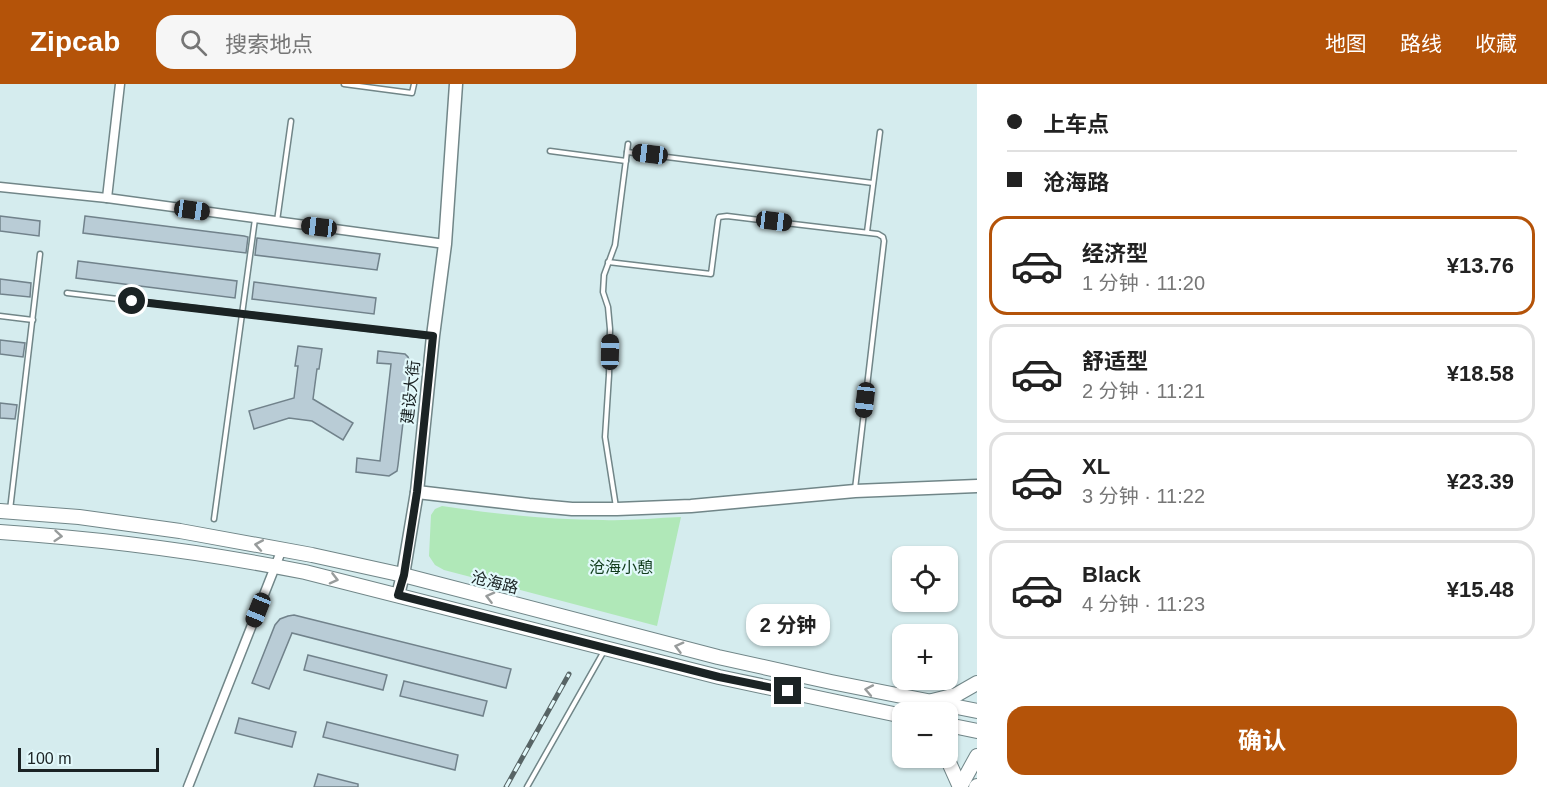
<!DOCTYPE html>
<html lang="zh">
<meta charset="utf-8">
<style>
body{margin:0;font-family:Arial,"Noto Sans SC",sans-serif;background:#f6f6f6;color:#222;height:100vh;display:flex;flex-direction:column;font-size:22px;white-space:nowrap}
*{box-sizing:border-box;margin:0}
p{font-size:20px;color:#767676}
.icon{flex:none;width:33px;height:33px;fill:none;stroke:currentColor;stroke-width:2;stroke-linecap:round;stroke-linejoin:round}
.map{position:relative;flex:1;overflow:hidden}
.sheet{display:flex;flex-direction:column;background:#fff;width:570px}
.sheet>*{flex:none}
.guide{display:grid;align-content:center;height:132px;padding:0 30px;background:#fff}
.controls{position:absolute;left:892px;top:462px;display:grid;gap:12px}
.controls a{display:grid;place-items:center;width:66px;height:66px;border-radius:12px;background:#fff;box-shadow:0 2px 4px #0004;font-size:30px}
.scale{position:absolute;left:18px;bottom:15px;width:141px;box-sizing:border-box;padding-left:6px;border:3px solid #1b2324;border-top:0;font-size:16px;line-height:21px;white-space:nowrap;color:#1b2324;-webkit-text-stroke:4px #e2f9fb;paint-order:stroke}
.end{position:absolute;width:27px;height:27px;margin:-14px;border:8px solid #1b2324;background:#fff;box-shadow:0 0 0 3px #fff}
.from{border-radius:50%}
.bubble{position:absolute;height:42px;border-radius:18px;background:#fff;box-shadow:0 2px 4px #0004;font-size:20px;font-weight:700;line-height:42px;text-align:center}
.car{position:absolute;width:18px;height:36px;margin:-18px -9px;border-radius:8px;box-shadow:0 0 4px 2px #0007;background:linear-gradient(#222 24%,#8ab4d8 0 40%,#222 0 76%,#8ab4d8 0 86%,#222 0)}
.guide b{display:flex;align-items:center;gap:21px;height:57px;font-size:22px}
.guide b+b{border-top:2px solid #e0e0e0}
.guide i{width:15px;height:15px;background:#222}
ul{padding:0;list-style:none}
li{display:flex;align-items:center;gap:18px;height:99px;margin:0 12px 9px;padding:0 18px;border:3px solid #e0e0e0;border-radius:18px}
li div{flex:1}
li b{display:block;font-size:22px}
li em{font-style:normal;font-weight:700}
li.active{border-color:#b45309}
li>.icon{width:54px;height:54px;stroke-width:1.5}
.cta{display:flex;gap:12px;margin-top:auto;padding:12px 30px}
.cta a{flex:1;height:69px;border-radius:18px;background:#b45309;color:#fff;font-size:24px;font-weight:700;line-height:69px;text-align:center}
header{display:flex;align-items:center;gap:36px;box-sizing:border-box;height:84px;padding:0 30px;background:#b45309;color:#fff}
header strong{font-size:28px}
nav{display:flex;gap:33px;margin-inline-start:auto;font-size:21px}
.search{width:420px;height:54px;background:#f6f6f6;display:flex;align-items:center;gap:15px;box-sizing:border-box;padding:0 21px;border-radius:18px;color:#767676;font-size:22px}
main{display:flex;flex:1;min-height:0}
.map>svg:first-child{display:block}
.green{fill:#b0e8b8}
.building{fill:#b9ccd6;stroke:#71828b;stroke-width:1.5}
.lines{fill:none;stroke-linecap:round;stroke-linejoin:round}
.lane-casing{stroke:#718688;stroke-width:7}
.street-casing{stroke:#718688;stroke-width:11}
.secondary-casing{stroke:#718688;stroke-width:15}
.primary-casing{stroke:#718688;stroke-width:16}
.lane{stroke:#fff;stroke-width:4}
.street{stroke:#fff;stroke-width:8}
.secondary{stroke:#fff;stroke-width:12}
.primary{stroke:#fff;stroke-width:14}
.rail-casing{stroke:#576465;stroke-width:5}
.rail{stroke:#e2f9fb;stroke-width:3;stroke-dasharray:9;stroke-linecap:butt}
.oneway{stroke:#989c9c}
.route{stroke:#1b2324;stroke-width:8}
.labels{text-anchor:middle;stroke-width:4.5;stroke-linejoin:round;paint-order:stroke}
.street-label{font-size:16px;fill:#1b2324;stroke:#e2f9fb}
.park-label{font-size:16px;fill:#113c1c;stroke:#e2f9fb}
</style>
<header>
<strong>Zipcab</strong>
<div class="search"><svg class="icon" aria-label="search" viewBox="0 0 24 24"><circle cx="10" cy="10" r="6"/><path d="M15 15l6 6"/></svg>搜索地点</div>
<nav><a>地图</a><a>路线</a><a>收藏</a></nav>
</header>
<main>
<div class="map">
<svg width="977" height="703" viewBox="0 0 977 703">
<rect width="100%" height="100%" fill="#d5ecee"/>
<path class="green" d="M442,422c53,8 107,14 161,14 26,1 52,-2 78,-3l-24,109 -213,-56 -9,-5 -6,-9 2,-41 4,-6z"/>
<g class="building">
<polygon points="0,132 40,137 39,152 0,147"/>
<polygon points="85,132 244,152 248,153 246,169 83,149"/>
<polygon points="257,154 380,170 377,186 255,171"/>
<polygon points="78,177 237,197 235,214 76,194"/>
<polygon points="0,195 31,199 30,213 0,210"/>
<polygon points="254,198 376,214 374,230 252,215"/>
<polygon points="0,256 25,259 23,273 0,270"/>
<polygon points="298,262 322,265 319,285 317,285 313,315 353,339 343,356 312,337 289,334 254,345 249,327 294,314 298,282 295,282"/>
<polygon points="378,267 405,270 408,273 410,279 398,381 397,387 389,392 356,388 357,374 380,377 391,280 377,279"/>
<polygon points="0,319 17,321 15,335 0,334"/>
<polygon points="294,531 511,585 506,604 292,549 269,605 252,599 275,541 280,535 288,532"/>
<polygon points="308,571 387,591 383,606 304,586"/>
<polygon points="404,597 487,617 483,632 400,612"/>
<polygon points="239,634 296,648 292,663 235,649"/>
<polygon points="327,638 458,671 455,686 323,653"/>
<polygon points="318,690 358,700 358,703 314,703"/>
</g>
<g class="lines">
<g class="lane-casing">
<g id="lane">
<polyline points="344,0 412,9 414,0"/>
<polyline points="550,67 626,77"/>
<polyline points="627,68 873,99"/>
<polyline points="277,137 291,37"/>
<polyline points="867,148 880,48"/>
<polyline points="608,178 711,190 718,136 719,133 727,132 878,150 883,153 884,157 855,405"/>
<polyline points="67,209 430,252"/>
<polyline points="0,232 33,236"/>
<polyline points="616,423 605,353 609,291 610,245 608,223 603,208 604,191 615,161 628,60"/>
<polyline points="10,426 40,170"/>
<polyline points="214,435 255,135"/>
<polyline points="527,703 604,567"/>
</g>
</g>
<g class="street-casing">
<g id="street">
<polyline points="0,103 107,114 445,160"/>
<polyline points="107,114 120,0"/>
<polyline points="188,703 282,465"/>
</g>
</g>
<g class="secondary-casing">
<g id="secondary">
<polyline points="417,408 529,421 572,425 617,425 691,422 855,407 977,402"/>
<polyline points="398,511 403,491 417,408 433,252 445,160 456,0"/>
</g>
</g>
<g class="primary-casing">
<g id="primary">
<polyline points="0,427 79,433 180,447 312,471 403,491 718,573 831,598 977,627"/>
<path d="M0,448c102,7 204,20 305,40l414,105 184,39"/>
<polyline points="932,617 956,611 977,599"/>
<polyline points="948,641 977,647"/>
<polyline points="947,674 960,703"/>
<polyline points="960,703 977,672"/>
<polyline points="976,703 977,702"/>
</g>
</g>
<use href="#lane" class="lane"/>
<use href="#street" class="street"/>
<use href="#secondary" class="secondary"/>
<use href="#primary" class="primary"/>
<g class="rail-casing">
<polyline id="rail" points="506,703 569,590"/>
</g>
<use href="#rail" class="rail"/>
</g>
<defs><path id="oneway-chevron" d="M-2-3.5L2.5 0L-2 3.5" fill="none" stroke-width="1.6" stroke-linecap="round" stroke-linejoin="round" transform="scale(1.5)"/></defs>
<g class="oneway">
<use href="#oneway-chevron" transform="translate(58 452) rotate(5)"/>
<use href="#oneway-chevron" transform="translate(259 461) rotate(-170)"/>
<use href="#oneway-chevron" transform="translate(334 495) rotate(14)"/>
<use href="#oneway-chevron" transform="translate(490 513) rotate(-166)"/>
<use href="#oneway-chevron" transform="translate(679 563) rotate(-165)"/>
<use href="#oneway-chevron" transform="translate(869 606) rotate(-169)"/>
</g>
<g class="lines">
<polyline class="route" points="132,217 433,252 417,408 404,491 398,511 719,593 788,607"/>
</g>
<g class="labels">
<g class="street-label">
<text transform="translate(410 308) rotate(-84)" y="6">建设大街</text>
<text transform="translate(495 498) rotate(14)" y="6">沧海路</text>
</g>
<g class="park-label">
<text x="621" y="489">沧海小憩</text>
</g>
</g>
</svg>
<div class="controls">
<a><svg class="icon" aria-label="locate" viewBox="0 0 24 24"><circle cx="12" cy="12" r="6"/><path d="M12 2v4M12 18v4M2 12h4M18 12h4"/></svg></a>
<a>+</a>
<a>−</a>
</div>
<div class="scale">100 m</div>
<i class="end from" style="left:132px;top:217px"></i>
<i class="end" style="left:788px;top:607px"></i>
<div class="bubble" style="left:746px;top:520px;width:84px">2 分钟</div>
<i class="car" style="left:650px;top:70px;rotate:277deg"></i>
<i class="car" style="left:192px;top:126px;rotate:98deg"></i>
<i class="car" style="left:774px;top:137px;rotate:97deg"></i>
<i class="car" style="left:319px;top:143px;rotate:277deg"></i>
<i class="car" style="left:610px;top:268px;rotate:1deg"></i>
<i class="car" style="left:865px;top:316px;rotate:187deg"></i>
<i class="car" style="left:258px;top:526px;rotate:202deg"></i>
</div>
<section class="sheet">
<div class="guide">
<b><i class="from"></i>上车点</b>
<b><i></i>沧海路</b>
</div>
<ul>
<li class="active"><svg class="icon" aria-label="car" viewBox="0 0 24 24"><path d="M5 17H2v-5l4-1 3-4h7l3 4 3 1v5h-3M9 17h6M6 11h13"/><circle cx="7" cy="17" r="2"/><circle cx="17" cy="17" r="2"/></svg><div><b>经济型</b><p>1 分钟 · 11:20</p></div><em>¥13.76</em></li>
<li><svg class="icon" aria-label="car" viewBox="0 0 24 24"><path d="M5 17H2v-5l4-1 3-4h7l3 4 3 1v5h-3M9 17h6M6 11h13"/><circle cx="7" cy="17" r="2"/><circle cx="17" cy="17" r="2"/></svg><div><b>舒适型</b><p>2 分钟 · 11:21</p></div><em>¥18.58</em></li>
<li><svg class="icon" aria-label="car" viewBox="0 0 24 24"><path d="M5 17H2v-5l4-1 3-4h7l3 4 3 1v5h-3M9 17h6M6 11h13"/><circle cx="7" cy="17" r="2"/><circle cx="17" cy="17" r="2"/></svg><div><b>XL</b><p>3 分钟 · 11:22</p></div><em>¥23.39</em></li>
<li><svg class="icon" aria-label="car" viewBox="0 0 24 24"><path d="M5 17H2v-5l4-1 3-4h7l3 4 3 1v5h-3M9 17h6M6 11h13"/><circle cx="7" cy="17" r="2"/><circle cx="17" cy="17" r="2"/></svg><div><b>Black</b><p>4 分钟 · 11:23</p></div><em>¥15.48</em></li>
</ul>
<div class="cta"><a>确认</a></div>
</section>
</main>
